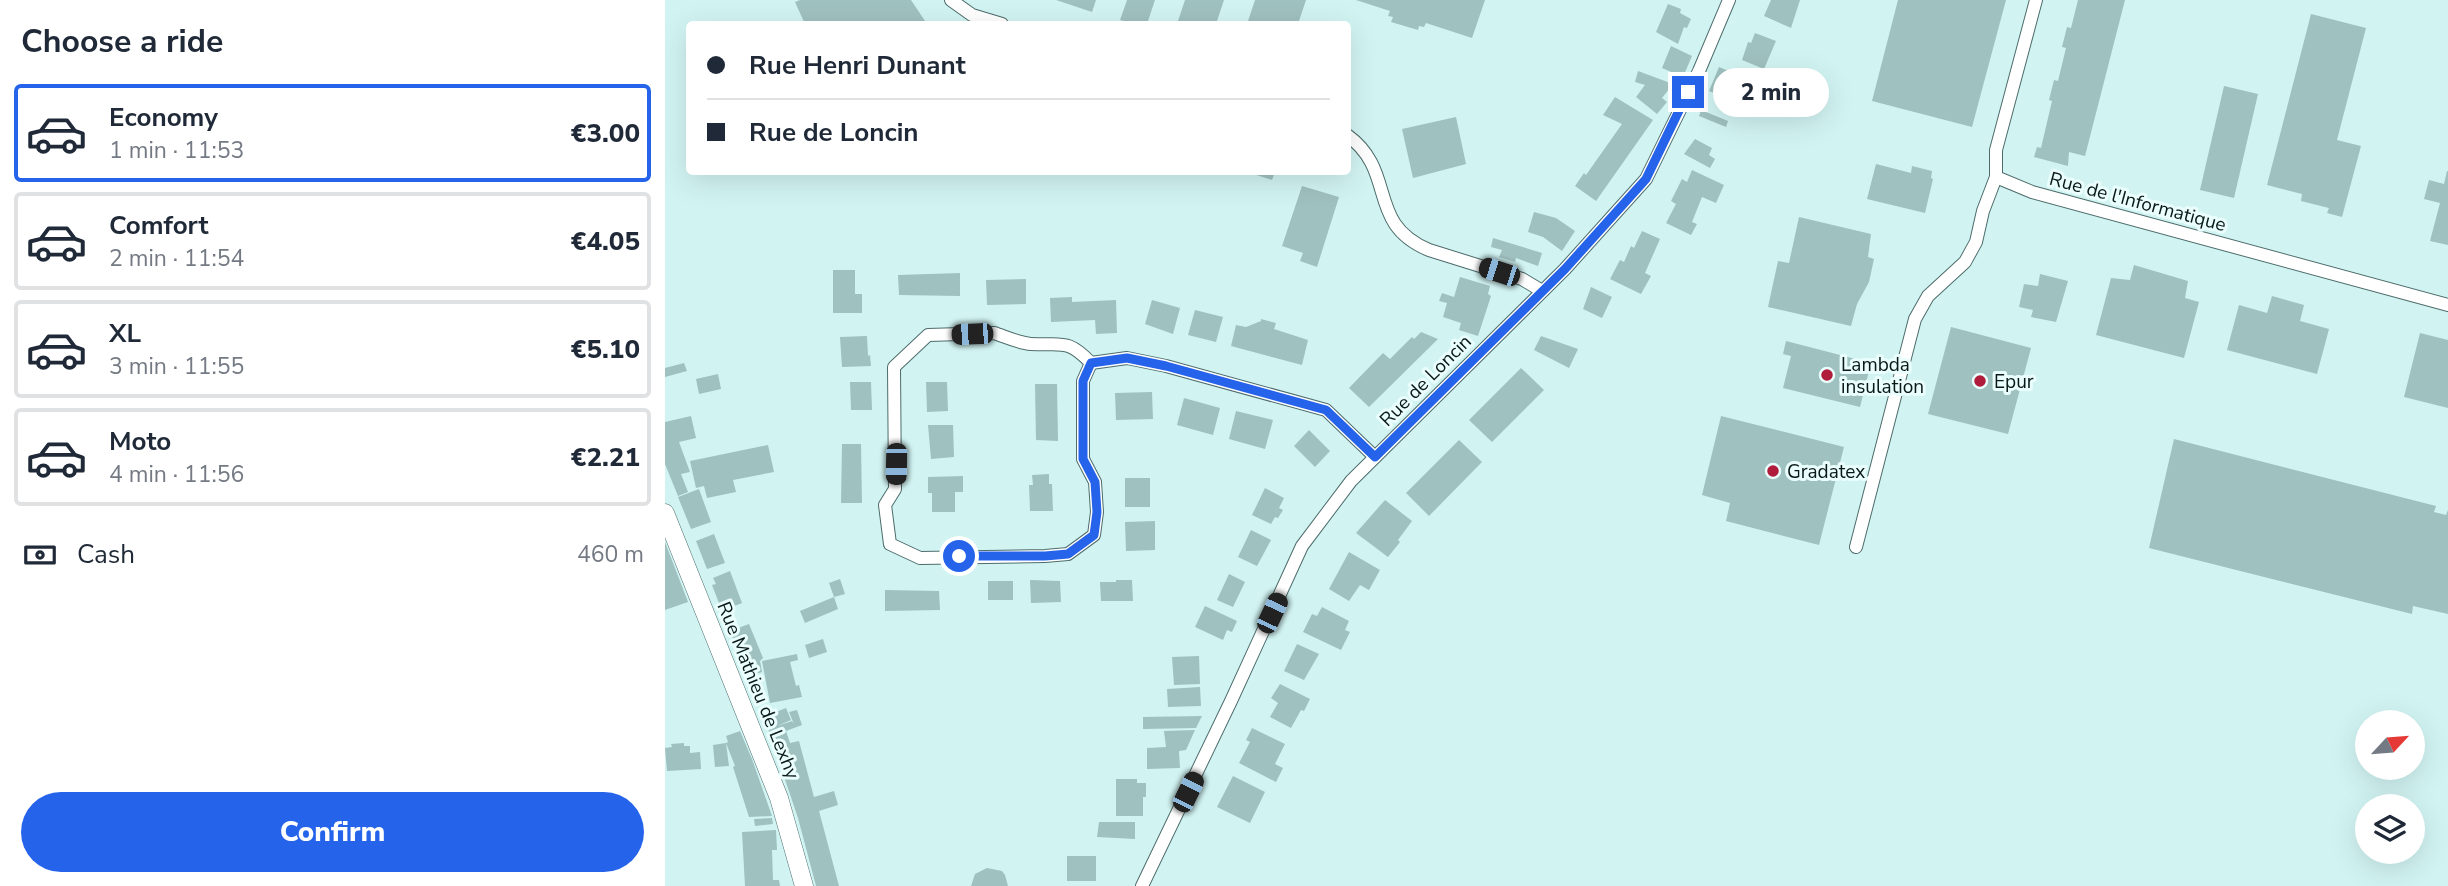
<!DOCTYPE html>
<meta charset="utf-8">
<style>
body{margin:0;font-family:"Nunito Sans",sans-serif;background:#f2f2f3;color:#1f2937;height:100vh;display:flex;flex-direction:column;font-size:26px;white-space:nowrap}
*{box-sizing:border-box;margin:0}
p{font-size:23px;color:#747a83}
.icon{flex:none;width:38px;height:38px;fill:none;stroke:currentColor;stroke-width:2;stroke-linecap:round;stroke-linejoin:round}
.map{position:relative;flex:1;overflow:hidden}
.sheet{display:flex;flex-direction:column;background:#fff;width:665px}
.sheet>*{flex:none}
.guide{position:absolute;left:21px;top:21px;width:665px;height:154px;border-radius:7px;box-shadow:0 7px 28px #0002;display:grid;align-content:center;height:154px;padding:0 21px;background:#fff}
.needle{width:46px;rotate:64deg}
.fabs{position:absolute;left:1690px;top:710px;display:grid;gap:14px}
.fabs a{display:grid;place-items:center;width:70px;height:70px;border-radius:50%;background:#fff;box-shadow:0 7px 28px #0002;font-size:35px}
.end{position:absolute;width:32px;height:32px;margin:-16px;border:9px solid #2563eb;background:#fff;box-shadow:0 0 0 4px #fff}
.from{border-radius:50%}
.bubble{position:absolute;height:49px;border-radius:24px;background:#fff;box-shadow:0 7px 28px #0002;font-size:23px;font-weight:800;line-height:49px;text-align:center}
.car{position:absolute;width:21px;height:42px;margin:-21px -10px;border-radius:9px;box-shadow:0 0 5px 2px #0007;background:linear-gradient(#222 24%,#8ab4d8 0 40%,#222 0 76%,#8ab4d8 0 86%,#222 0)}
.guide b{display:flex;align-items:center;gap:24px;height:66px;font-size:26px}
.guide b+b{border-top:2px solid #e0e1e3}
.guide i{width:18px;height:18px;background:#1f2937}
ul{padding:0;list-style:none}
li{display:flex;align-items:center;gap:21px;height:98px;margin:0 14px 10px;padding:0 7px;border:4px solid #e0e1e3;border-radius:7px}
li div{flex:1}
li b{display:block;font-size:26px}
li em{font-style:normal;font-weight:800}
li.on{border-color:#2563eb}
li>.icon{width:63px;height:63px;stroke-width:1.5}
h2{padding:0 21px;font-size:32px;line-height:84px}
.pay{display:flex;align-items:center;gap:18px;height:77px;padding:0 21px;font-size:26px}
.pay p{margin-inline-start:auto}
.button{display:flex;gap:14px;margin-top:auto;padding:14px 21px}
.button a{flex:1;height:80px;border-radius:42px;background:#2563eb;color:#fff;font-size:28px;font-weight:800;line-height:80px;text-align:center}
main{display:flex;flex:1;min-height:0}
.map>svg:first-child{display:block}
.building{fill:#9fc1bf}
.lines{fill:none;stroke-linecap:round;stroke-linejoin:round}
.minor-casing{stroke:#4d6c6b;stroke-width:14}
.secondary-casing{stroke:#4d6c6b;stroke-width:19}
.minor{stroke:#fff;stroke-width:12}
.secondary{stroke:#fff;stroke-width:18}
.route{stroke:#2563eb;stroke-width:9}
.poi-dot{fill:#b01c3b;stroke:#e9fefd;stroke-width:2.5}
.labels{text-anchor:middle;stroke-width:6;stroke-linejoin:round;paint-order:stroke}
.street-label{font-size:19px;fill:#0b1818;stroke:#e9fefd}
.poi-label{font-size:19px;fill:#0b1818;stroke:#e9fefd;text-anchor:start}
</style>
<main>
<section class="sheet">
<h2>Choose a ride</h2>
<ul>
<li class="on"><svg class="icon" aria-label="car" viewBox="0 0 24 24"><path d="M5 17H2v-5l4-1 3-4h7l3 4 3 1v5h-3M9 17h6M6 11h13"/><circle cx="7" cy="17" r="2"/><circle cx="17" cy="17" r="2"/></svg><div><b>Economy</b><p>1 min · 11:53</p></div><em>€3.00</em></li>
<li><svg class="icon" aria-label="car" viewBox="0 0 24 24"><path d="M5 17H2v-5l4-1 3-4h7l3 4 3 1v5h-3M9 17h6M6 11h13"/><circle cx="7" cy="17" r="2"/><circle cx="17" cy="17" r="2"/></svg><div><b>Comfort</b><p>2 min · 11:54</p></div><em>€4.05</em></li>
<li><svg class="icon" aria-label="car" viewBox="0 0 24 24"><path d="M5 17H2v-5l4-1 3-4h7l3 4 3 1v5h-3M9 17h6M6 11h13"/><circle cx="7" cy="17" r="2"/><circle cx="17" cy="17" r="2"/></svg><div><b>XL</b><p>3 min · 11:55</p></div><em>€5.10</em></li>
<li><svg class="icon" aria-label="car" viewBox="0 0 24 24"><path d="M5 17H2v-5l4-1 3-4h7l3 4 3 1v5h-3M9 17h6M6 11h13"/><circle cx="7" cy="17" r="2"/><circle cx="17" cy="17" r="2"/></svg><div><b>Moto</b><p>4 min · 11:56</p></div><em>€2.21</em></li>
</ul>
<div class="pay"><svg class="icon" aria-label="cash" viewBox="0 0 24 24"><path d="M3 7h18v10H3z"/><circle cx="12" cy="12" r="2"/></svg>Cash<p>460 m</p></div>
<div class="button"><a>Confirm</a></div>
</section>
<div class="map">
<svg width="1783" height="886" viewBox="0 0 1783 886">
<rect width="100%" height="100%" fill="#d1f4f3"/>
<g class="building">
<polygon points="135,0 246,0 260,21 256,24 140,24 130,2"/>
<polygon points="391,0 431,0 427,12"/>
<polygon points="462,0 490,0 482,24 469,24 455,20"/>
<polygon points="520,0 559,0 551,24 512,24"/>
<polygon points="590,0 641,0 633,24 582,24"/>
<polygon points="691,0 820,0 807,38 761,23 759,27 754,26 753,30 726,22 728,17 723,16 725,11"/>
<polygon points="1106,0 1135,0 1126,28 1099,16"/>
<polygon points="1233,0 1341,0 1307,127 1207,101"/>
<polygon points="1413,0 1460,0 1420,156 1404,152 1403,166 1369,157 1372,147 1376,148 1387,101 1384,100 1389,80 1393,81 1401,48 1397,47 1402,27 1406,28"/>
<polygon points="1003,4 1016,9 1015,13 1026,19 1022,28 1019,27 1013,44 991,32"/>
<polygon points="1646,14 1701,28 1672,140 1696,146 1677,217 1662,213 1664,208 1636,201 1637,194 1602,185"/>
<polygon points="1090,33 1111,41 1099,69 1077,60 1083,42 1086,43"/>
<polygon points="1006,46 1027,56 1018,77 997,68"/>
<polygon points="1054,67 1085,80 1083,86 1127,103 1122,116 1077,100 1076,104 1044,91"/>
<polygon points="973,71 1008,84 997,98 1002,102 992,114 971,97 980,85 970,82"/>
<polygon points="1559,86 1593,94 1569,198 1535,190"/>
<polygon points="950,97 988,120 931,201 910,186 919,173 921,175 957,124 938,115"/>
<polygon points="1036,110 1063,121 1061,127 1034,116"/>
<polygon points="791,117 801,164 748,178 737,129"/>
<polygon points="1030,139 1047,148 1044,155 1050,159 1045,168 1019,154"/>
<polygon points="1211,164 1246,173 1247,166 1267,171 1266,178 1268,179 1260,213 1202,199"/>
<polygon points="1027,170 1059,185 1051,203 1037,197 1027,222 1032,224 1026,235 1001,223 1011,204 1006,201 1017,179 1022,182"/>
<polygon points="1782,171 1783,171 1783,245 1765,241 1775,203 1759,199 1764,180 1779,184"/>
<polygon points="582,172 610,172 607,180"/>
<polygon points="637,186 674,197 652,267 635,261 638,253 617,246"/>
<polygon points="869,212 891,218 910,231 897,251 878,237 863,232"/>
<polygon points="1134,217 1206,234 1203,257 1209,259 1204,282 1192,304 1186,326 1103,307 1113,261 1124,263"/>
<polygon points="977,231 995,239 980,273 986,276 976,294 945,279 955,260 959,262 966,246 969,248"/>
<polygon points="828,238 877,253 873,266 851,258 850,262 834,257 837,250 826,247"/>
<polygon points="1469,265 1523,281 1520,298 1534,302 1519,358 1431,335 1446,278 1465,280"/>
<polygon points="168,270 190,270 190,294 197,294 197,313 168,313"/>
<polygon points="295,273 295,296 234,295 233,275"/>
<polygon points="1375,274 1403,281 1391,322 1366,317 1368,310 1354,307 1359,284 1373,286"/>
<polygon points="795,277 825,286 823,294 826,296 813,336 794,330 796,323 778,317 782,303 774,301 777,293 789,297"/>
<polygon points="361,279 361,304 322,305 321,280"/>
<polygon points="926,287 947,297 937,318 918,309"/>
<polygon points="1607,296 1639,305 1635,321 1664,329 1652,374 1562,350 1574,305 1602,313"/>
<polygon points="407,297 407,302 451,300 452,333 431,334 430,320 386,322 385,298"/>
<polygon points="487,300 515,308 508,334 480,324"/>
<polygon points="530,310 558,317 551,342 523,335"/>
<polygon points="596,319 611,323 609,329 643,340 637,365 566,346 571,325 581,327 596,321"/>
<polygon points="1286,327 1366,348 1343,434 1263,414"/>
<polygon points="756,332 773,339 704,407 684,388 718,353 725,359 747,337 749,339"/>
<polygon points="1755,333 1783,340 1783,408 1739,397"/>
<polygon points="202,336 203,356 205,355 206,366 177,367 175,337"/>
<polygon points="876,336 913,349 904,368 869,350"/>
<polygon points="1121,341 1206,363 1195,407 1118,388 1126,356 1118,354"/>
<polygon points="19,363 22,371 0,377 0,368"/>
<polygon points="856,368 879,390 827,442 804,420"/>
<polygon points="53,374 56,389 34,394 31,379"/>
<polygon points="185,382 206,382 207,410 186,410"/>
<polygon points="261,382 282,382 283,411 262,412"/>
<polygon points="370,384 392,384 393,441 371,440"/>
<polygon points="487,392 488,419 451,420 450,393"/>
<polygon points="519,398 555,408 548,435 512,425"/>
<polygon points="571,411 608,420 600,449 564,439"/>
<polygon points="26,416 31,438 14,442 25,472 16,474 23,492 13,496 0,464 0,422"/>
<polygon points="1056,416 1179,447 1154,545 1061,521 1065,503 1037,495"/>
<polygon points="263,425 288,425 289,457 266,459"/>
<polygon points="644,430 665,451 650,467 629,446"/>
<polygon points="1509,439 1771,506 1769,512 1781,515 1783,510 1783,614 1748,606 1747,614 1484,548"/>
<polygon points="794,440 817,462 764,516 741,493"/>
<polygon points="177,444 196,444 197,503 176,503"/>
<polygon points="103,445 109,472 68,480 71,492 42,498 39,486 31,488 25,461"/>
<polygon points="384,474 384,484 387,484 388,511 365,511 364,485 368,485 367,475"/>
<polygon points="298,476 298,492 290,492 290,512 267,512 267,493 263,493 263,477"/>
<rect x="460" y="478" width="25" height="29"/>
<polygon points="600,488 619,498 614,508 618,510 613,518 610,517 606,524 587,515"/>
<polygon points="34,489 46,522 26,529 13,497"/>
<polygon points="720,500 747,521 733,540 735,542 723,557 691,533"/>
<polygon points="490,521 490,550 461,551 460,522"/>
<polygon points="586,530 606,540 592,566 573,557"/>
<polygon points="49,534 60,563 42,569 31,541"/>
<polygon points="0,542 23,602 0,610"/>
<polygon points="684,552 715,570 704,590 695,585 684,601 664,589"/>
<polygon points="65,571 77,603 57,611 47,585 51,584 48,578"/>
<polygon points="564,574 580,582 568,607 552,600"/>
<polygon points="175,579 180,594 169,597 164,583"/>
<polygon points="365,580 395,581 396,602 366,603"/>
<polygon points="451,580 467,580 468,601 436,601 435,582 451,582"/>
<rect x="323" y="581" width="25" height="19"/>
<polygon points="220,590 274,591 275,610 220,611"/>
<polygon points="169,597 173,609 140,623 135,611"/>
<polygon points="540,606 572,621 567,632 562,630 558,640 530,627"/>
<polygon points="657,607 684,621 680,630 685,632 676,650 638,632 647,614 652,616"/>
<polygon points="84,624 98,658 95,661 97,672 83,677 65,631"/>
<polygon points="158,639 162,652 144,658 140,645"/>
<polygon points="632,644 654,654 639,680 619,671"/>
<polygon points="132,654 133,660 125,662 131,686 134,685 137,697 105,703 97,661"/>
<polygon points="534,656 535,684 509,685 507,657"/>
<polygon points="615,684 645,699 639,711 636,710 626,728 605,717 613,703 606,698"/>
<polygon points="535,687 536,706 503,707 502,689"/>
<polygon points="121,708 126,720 112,726 127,721 129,724 124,712 132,710 137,725 121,731 125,743 134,741 149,797 169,791 173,805 154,811 174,886 151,886 133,818 99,717"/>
<polygon points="537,716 531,728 478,729 478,717"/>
<polygon points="587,728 620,744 610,764 618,768 611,782 574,763 585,742 581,740"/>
<polygon points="530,730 521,750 514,751 515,768 482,769 482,748 501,747 499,731"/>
<polygon points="75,731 87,759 107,816 84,817 68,767 70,766 61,743 63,742 61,736"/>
<polygon points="19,743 19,746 25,746 25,753 35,752 36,769 2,771 0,748 7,747 6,744"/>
<polygon points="61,743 64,766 50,767 48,745"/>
<polygon points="568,776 600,792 585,823 552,807"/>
<polygon points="451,779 472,779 472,783 481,783 481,797 478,797 478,816 451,816"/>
<polygon points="107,818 108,824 90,826 89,819"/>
<polygon points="434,822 470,822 470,839 432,837"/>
<polygon points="111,830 112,850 107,850 108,880 114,880 115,886 80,886 77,832"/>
<rect x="402" y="856" width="29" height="25"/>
<polygon points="322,868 337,871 340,875 343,886 306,886 310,874"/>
</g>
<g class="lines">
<g class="minor-casing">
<g id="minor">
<polyline points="286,0 307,15 337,24"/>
<polyline points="1371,0 1331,150 1331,177 1367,192 1783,305"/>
<path d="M682,135c51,37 18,88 82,115l93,29 20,12"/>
<path d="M329,333c12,4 25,10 37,11 32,2 36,-6 60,19l-8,18v78l12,23 2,30 -3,23 -26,19 -23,2 -125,2 -30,-14 -5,-39 10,-16 -1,-122 34,-32z"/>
<polyline points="426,363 462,358 501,366 661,410 710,457"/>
<polyline points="1191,547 1250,319 1263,296 1300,262 1311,242 1318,211 1331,177"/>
<polyline points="477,886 566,701 637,546 686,481 900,269 981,179 1034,71 1064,0"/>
</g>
</g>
<g class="secondary-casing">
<polyline id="secondary" points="0,513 114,798 139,886"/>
</g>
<use href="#minor" class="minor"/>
<use href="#secondary" class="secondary"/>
</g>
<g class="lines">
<polyline class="route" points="294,556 380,556 403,554 429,535 432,512 430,482 418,459 418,381 426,363 462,358 501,366 661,410 710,457 900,269 981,179 1023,92"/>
</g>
<g class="poi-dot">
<circle cx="1162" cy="375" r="7"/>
<circle cx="1315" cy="381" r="7"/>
<circle cx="1108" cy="471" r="7"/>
</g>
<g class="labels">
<g class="street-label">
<text transform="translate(1473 201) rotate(15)" y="7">Rue de l'Informatique</text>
<text transform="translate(760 380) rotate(-45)" y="7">Rue de Loncin</text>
<text transform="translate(94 690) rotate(68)" y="7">Rue Mathieu de Lexhy</text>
</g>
<g class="poi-label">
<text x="1176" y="371">Lambda<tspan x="1176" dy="22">insulation</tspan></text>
<text x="1329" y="388">Epur</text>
<text x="1122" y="478">Gradatex</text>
</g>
</g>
</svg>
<div class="fabs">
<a><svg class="needle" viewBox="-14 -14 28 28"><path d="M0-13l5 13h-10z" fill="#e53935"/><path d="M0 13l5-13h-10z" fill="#747a83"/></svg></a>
<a><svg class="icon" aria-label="layers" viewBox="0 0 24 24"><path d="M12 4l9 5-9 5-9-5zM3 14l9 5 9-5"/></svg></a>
</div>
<i class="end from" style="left:294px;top:556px"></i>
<i class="end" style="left:1023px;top:92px"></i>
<div class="bubble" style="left:1048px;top:68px;width:116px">2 min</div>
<i class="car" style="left:834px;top:272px;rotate:288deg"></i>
<i class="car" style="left:307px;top:334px;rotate:268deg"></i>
<i class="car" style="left:231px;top:464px;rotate:181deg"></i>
<i class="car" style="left:607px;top:613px;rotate:25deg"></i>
<i class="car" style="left:523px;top:792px;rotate:26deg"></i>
<div class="guide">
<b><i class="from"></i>Rue Henri Dunant</b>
<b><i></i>Rue de Loncin</b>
</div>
</div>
</main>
